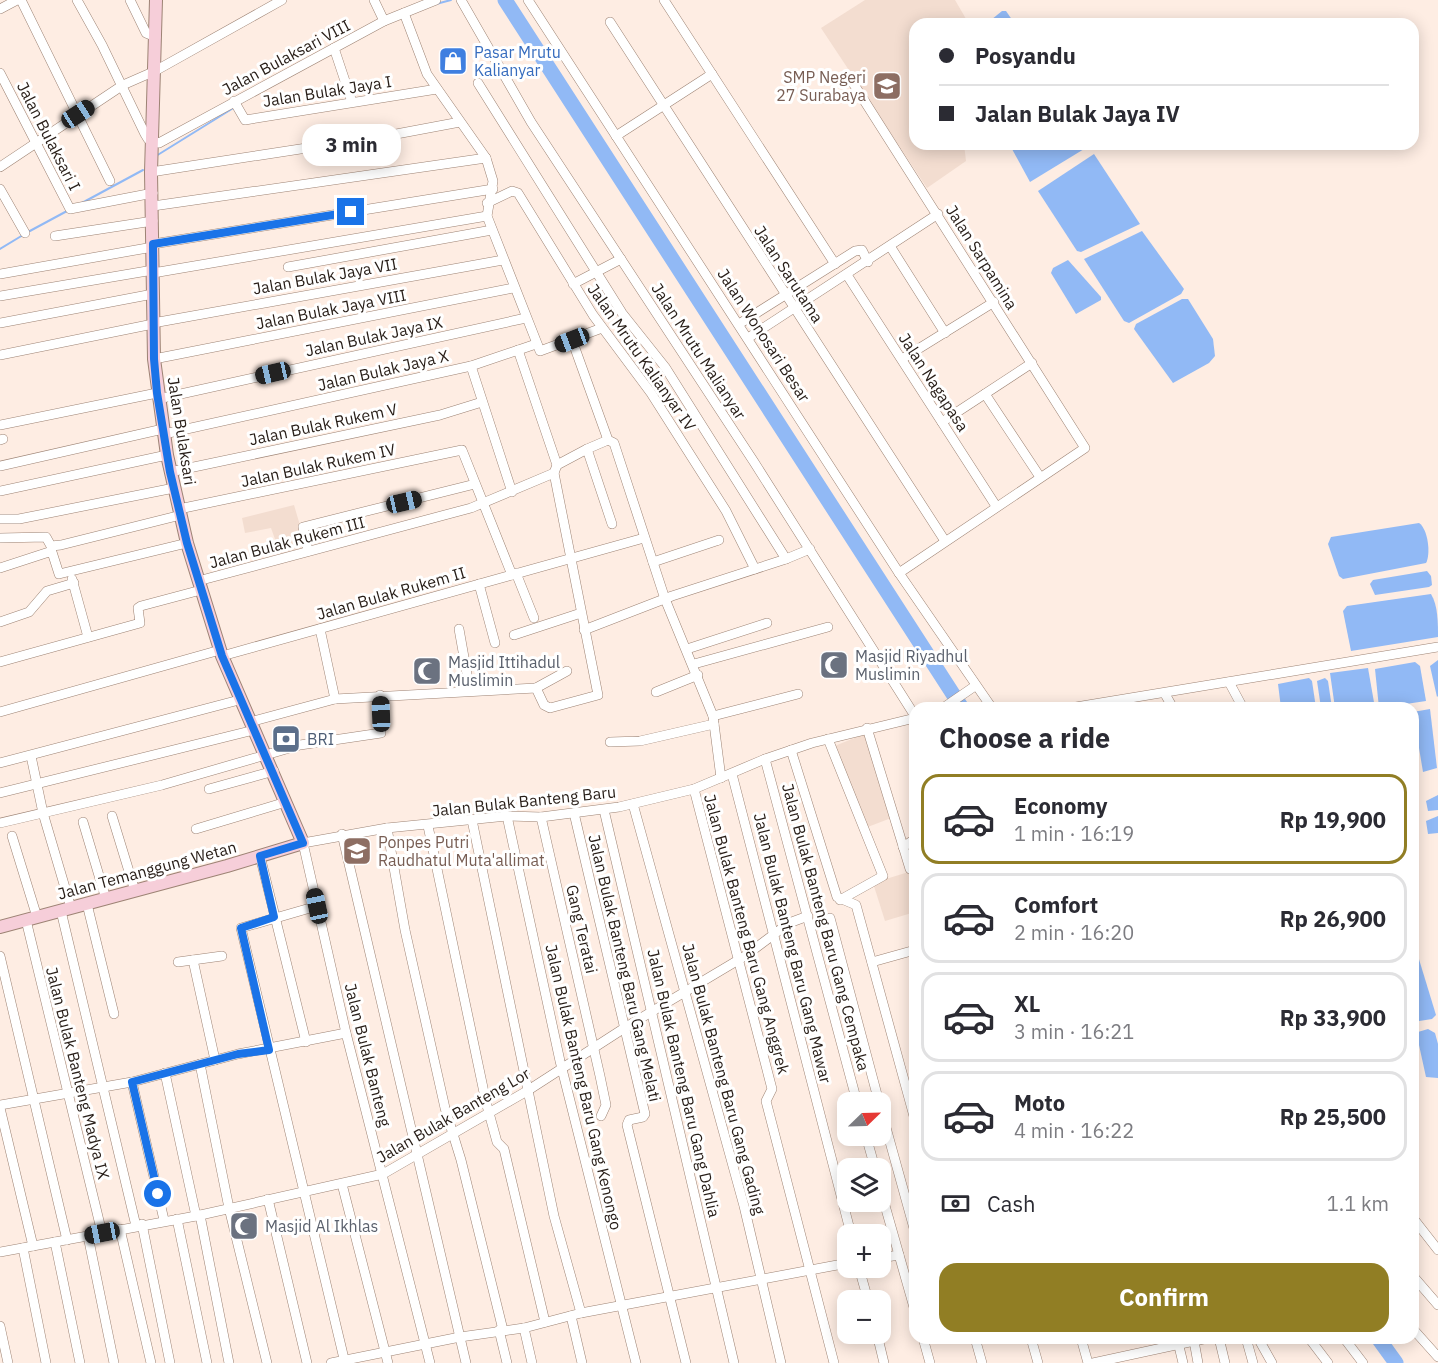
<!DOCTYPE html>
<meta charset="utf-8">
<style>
body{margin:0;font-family:"IBM Plex Sans",sans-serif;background:#f7f7f7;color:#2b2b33;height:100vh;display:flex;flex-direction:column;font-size:22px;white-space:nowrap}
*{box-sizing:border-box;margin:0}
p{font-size:20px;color:#7c7c81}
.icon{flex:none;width:33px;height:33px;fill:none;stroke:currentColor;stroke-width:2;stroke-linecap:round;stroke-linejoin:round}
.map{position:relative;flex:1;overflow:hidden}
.sheet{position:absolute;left:909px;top:702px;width:510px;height:642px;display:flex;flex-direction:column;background:#fff;border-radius:18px;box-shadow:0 3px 15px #0003}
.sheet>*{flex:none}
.top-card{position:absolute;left:909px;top:18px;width:510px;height:132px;border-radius:18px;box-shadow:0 3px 15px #0003;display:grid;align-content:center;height:132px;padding:0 30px;background:#fff}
.needle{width:39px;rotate:67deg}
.tools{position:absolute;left:837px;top:1092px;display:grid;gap:12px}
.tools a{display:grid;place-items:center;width:54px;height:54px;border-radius:12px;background:#fff;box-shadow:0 3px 15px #0003;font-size:30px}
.end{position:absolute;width:27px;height:27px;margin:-14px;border:8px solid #1a73e8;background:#fff;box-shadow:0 0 0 3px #fff}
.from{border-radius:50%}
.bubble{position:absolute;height:42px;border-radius:18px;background:#fff;box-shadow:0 3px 15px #0003;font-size:20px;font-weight:700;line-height:42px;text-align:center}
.car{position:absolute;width:18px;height:36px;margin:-18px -9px;border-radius:8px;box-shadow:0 0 4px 2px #0007;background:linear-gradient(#222 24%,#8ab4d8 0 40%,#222 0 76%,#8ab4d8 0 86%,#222 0)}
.top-card b{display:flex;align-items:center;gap:21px;height:57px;font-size:22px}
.top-card b+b{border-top:2px solid #e1e1e2}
.top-card i{width:15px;height:15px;background:#2b2b33}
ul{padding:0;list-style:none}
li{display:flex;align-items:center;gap:18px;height:90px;margin:0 12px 9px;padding:0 18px;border:3px solid #e1e1e2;border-radius:18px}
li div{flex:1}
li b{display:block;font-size:22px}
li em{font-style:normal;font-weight:700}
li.selected{border-color:#917e24}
li>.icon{width:54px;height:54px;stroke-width:1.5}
h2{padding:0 30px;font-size:27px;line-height:72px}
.pay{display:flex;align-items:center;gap:15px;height:66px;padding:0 30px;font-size:22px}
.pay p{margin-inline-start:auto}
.button{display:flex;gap:12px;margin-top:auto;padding:12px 30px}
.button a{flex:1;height:69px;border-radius:18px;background:#917e24;color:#fff;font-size:24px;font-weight:700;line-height:69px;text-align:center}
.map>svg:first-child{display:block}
.built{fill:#f3ddd0}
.water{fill:#91b9f5}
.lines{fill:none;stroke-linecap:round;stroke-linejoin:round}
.stream{stroke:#91b9f5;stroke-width:2}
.river{stroke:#91b9f5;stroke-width:15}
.street-casing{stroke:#9d8374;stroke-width:10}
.secondary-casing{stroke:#9d8374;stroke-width:14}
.street{stroke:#fff;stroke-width:9}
.secondary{stroke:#f6ced9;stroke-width:12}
.route{stroke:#1a73e8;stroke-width:8}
.labels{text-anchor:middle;stroke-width:6;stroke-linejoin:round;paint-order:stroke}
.shop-label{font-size:16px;fill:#366cbe;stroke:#fff;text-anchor:start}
.street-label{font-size:16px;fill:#271d17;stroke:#fff}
.education-label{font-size:16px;fill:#785e54;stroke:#fff;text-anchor:end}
.worship-label{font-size:16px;fill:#5b616d;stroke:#fff;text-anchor:start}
.service-label{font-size:16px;fill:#4e5e75;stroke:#fff;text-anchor:start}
</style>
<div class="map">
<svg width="1438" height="1363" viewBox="0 0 1438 1363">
<rect width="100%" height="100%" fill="#feede3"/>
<g class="built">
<polygon points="865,0 955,0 969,24 915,24 915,144 964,144 966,161 927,188 821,28"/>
<polygon points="294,505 307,549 281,556 271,528 245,533 242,518"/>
<polygon points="867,733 894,817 865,828 832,747"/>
<polygon points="915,870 915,912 885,921 873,883"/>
</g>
<g class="water">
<polygon points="1002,11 1006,11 1015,24 986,24"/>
<polygon points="1015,144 1089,144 1089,146 1030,182 1012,149"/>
<polygon points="1094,154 1140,224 1081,252 1077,251 1038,191"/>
<polygon points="1142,231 1184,289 1181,294 1129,323 1124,321 1084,259"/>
<polygon points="1068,260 1101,297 1101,300 1076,314 1051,273 1053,268"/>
<polygon points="1182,299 1188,299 1213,339 1215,356 1209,363 1173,383 1134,329 1136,324"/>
<path d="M1419,523c9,6 12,31 7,40l-83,16 -4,-3 -11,-32 3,-7z"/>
<polygon points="1427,571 1431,576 1432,585 1429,587 1375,595 1370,584 1373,580"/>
<path d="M1431,594c7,11 7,29 7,43l-87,14 -8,-40 4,-5z"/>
<polygon points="1438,660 1438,696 1437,697 1430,666"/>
<polygon points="1415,662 1420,666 1426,701 1379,708 1375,669"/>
<polygon points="1368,668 1375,708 1335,708 1330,673"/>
<polygon points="1309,678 1312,681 1316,708 1281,708 1278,684"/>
<polygon points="1325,678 1328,681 1332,708 1321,708 1317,681"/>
<polygon points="1430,709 1437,768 1423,772 1413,712"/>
<polygon points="1438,795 1438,810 1428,811 1426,801"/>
<polygon points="1438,816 1438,833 1428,834 1426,821"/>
<polygon points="1413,952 1418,956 1436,1015 1432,1019 1413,1022"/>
<polygon points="1428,1029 1435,1033 1438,1044 1438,1078 1426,1077 1417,1036 1418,1032"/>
</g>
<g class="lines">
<g class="stream">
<polyline points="436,4 451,0"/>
<polyline points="156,156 235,107"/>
<polyline points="80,204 143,170"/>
<polyline points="28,232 67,211"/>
<polyline points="0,249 23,235"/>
</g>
<g class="river">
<polyline points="505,0 962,708"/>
<polyline points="1378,1338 1396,1363"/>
</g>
<g class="street-casing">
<g id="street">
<polyline points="21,0 110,181"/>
<polyline points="77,0 102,45 145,134 148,139 159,143 384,21 436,0"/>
<polyline points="130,0 146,33 156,37"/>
<polyline points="374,0 384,21"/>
<polyline points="461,0 531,122 754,462 915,716"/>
<polyline points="528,0 899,573 992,708"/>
<polyline points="664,0 835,264"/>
<polyline points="0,9 17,0"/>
<polyline points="404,13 427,74 486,158 493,181 487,216 540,351 602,328"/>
<polyline points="610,22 945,541"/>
<polyline points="334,48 352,102"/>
<polyline points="0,73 70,209 153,193"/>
<polyline points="478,83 622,313 665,367 786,559"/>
<polyline points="853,83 1085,448 899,573"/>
<polyline points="234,101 245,120 437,89"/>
<polyline points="616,136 712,74"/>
<polyline points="0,167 123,85 155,71 282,0"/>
<polyline points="151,172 391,135 460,122"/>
<polyline points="0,189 25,233"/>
<polyline points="487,203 512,191 518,193 593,315 651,393 726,511 755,569"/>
<polyline points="153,206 486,158"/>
<polyline points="55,236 153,221"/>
<polyline points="153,244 493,189"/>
<polyline points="890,246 945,333"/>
<polyline points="288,267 492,230"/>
<polyline points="153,273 487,216"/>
<polyline points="0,274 153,247"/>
<polyline points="847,275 996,506"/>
<polyline points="573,284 621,259"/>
<polyline points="0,296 153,270"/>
<polyline points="0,323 153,294"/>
<polyline points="153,323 503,260"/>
<polyline points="739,324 855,251 862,250 868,262"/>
<polyline points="748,338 938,214"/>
<polyline points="572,340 608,440 614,443 665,599 713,716 721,778"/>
<polyline points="0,355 153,324"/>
<polyline points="154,359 513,288"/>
<polyline points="902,359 994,302"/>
<polyline points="471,366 512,492"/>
<polyline points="985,394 1040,477"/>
<polyline points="158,399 526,318"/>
<polyline points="942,422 1032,363"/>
<polyline points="0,425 157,393"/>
<polyline points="164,434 471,366 536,344"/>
<polyline points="0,440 3,439"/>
<polyline points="587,449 608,440"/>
<polyline points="557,465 587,449 612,524"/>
<polyline points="0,466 163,429"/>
<polyline points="170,472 440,415 482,402"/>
<polyline points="0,491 167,455"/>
<polyline points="179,509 462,450 512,575"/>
<polyline points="0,519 19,519 174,488"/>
<polyline points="0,538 46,537 51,546 61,545 181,515"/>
<polyline points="308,551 303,527 475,484"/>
<polyline points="653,562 719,540"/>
<polyline points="0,568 49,552 52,552 59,574 187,543"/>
<polyline points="516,573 534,618"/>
<polyline points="72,579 88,637"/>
<polyline points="198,581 471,508 554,473"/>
<polyline points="479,584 495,643"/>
<polyline points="0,622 29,612 47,591 74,583"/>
<polyline points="320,629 335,699"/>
<polyline points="459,629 470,691"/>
<polyline points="584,630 672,596 786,559 810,549"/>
<polyline points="514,635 581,613"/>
<polyline points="687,649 767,623"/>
<polyline points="222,656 644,538"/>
<polyline points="0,662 140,623 138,608 141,606 201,590"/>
<polyline points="694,664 828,627"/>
<polyline points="1229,682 1243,708"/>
<polyline points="536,688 567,671"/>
<polyline points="656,692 698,675"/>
<polyline points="1165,694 1173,708"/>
<polyline points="943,708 975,686"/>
<polyline points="1070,708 1438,647"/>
<polyline points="0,712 220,650"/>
<polyline points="713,716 798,694"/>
<polyline points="250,722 335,699 536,688 544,705 550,708 598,695 554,473 557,465 518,350"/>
<polyline points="867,728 910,869"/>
<polyline points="828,739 883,876 840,900"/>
<polyline points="610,742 640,741 714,724"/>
<polyline points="791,750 837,897 856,905 915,1120"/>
<polyline points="31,756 43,813 71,908"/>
<polyline points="765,759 857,1102"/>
<polyline points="0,763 239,700"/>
<polyline points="732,774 851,1234"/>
<polyline points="209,789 274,771"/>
<polyline points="694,789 772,1089 766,1101 834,1363"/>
<polyline points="0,793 254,730"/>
<polyline points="633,804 744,1206 781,1363"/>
<polyline points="604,810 734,1363"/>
<polyline points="574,813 645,1114 643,1117 629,1120 627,1125 686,1363"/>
<polyline points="112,816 135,891"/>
<polyline points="507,816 560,1061 636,1363"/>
<polyline points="541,817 600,1076 606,1105 601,1116"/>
<polyline points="472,820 554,1216 581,1313"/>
<polyline points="83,822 106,899"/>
<polyline points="0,823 162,785 300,745 381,733 380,695"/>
<polyline points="428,826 486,1102 497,1142 504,1149 545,1322"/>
<polyline points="387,828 405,930 445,1108 461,1160 503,1330"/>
<polyline points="196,829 286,802"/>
<polyline points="342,834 466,1363"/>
<polyline points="12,836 37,917"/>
<polyline points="903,847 915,839"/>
<polyline points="260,856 306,1042"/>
<polyline points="87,904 114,1014"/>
<polyline points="317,906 241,928 345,1363"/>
<polyline points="61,911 136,1226"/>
<polyline points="914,915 915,917"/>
<polyline points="830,918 879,1102"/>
<polyline points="26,920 102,1233"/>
<polyline points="0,956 67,1240"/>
<polyline points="193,960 215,1060"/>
<polyline points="178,962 222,956"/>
<polyline points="872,962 915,950"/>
<polyline points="200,1064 229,1208 267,1363"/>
<polyline points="165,1073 196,1216"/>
<polyline points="132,1082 164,1220"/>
<polyline points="0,1105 132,1082 238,1054 346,1033"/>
<polyline points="880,1106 915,1232"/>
<polyline points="0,1108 33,1246"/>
<polyline points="866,1136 875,1168"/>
<polyline points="342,1184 388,1363"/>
<polyline points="880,1188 915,1311"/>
<polyline points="268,1199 307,1363"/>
<polyline points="200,1215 229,1363"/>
<polyline points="1413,1218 1438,1250"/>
<polyline points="177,1219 207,1363"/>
<polyline points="142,1224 170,1363"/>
<polyline points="120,1229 151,1363"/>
<polyline points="88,1236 114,1363"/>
<polyline points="55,1242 80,1363"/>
<polyline points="23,1248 46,1363"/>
<polyline points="0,1252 196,1216 383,1174 527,1091 626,1027 745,956 789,923 808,916"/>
<polyline points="880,1258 899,1255"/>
<polyline points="859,1268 868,1300"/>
<polyline points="1413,1276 1438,1305"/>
<polyline points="571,1316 582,1363"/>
<polyline points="0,1326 8,1363"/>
<polyline points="524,1328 532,1363"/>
<polyline points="1413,1329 1438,1357"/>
<polyline points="499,1330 507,1363"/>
<polyline points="877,1334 884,1363"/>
<polyline points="923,1338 930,1363"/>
<polyline points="975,1338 982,1363"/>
<polyline points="1031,1338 1038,1363"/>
<polyline points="1081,1338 1088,1363"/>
<polyline points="1177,1338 1183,1363"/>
<polyline points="1219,1338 1225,1363"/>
<polyline points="1246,1338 1253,1363"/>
<polyline points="1258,1338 1272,1363"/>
<polyline points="1309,1338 1328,1363"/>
<polyline points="1344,1338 1363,1363"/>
<polyline points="1194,1341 1198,1363"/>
<polyline points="331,1363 460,1337 524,1328 581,1313 848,1263"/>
<polyline points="430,1363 346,1033 303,843 387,828 507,816 541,817 619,807 694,789 765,759 812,743 915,718"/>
<polyline points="1093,1363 1208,1338"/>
</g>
</g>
<g class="secondary-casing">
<polyline id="secondary" points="0,927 227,866 303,843 222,656 187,543 167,455 154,359 151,172 156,0"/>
</g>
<use href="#street" class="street"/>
<use href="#secondary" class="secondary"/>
</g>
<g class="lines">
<polyline class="route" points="158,1194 132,1082 238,1054 269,1050 241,928 274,917 260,856 303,843 222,656 187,543 170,472 157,393 154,359 153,244 351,212"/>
</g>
<defs>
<g id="shop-square" transform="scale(1.5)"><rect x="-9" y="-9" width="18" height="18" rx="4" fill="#3f7fe0" stroke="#fff"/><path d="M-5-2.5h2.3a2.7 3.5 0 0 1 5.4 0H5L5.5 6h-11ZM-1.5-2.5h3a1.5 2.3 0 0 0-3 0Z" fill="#fff"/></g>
<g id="school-square" transform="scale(1.5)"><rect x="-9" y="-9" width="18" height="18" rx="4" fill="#8d6e63" stroke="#fff"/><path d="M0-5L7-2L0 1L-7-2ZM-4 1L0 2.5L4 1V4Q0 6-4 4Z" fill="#fff"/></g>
<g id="mosque-square" transform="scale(1.5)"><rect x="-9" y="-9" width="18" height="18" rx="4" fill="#6b7280" stroke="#fff"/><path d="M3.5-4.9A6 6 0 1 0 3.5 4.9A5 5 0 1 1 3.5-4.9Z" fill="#fff"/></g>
<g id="bank-square" transform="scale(1.5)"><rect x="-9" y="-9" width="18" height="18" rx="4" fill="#5c6f8a" stroke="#fff"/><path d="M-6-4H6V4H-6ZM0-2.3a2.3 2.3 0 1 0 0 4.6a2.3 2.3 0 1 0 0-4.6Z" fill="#fff"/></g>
</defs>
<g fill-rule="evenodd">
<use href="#shop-square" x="453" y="61"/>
<use href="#school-square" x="887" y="86"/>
<use href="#mosque-square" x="834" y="665"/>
<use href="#mosque-square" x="427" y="671"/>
<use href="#bank-square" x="286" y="739"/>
<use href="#school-square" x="357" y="851"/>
<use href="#mosque-square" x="244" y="1226"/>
</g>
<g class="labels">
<g class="shop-label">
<text x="474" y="58">Pasar Mrutu<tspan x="474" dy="18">Kalianyar</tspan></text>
</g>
<g class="street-label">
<text transform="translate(286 57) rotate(-28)" y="6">Jalan Bulaksari VIII</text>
<text transform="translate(327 91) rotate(-9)" y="6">Jalan Bulak Jaya I</text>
<text transform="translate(49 136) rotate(63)" y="6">Jalan Bulaksari I</text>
<text transform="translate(982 257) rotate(58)" y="6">Jalan Sarpamina</text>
<text transform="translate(789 274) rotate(57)" y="6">Jalan Sarutama</text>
<text transform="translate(325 276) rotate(-10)" y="6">Jalan Bulak Jaya VII</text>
<text transform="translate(331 309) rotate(-11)" y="6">Jalan Bulak Jaya VIII</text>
<text transform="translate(764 335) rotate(57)" y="6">Jalan Wonosari Besar</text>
<text transform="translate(374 336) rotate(-12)" y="6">Jalan Bulak Jaya IX</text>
<text transform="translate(699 351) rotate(57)" y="6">Jalan Mrutu Malianyar</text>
<text transform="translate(642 357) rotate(55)" y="6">Jalan Mrutu Kalianyar IV</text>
<text transform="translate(383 370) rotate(-13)" y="6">Jalan Bulak Jaya X</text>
<text transform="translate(934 382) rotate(57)" y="6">Jalan Nagapasa</text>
<text transform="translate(323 424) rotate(-12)" y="6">Jalan Bulak Rukem V</text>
<text transform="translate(182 431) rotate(81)" y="6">Jalan Bulaksari</text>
<text transform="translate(318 465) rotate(-12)" y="6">Jalan Bulak Rukem IV</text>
<text transform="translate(287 542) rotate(-15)" y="6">Jalan Bulak Rukem III</text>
<text transform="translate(391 593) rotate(-16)" y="6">Jalan Bulak Rukem II</text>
<text transform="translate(524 801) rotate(-6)" y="6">Jalan Bulak Banteng Baru</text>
<text transform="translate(147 870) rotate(-15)" y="6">Jalan Temanggung Wetan</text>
<text transform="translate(826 927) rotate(75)" y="6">Jalan Bulak Banteng Baru Gang Cempaka</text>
<text transform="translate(582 929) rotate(77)" y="6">Gang Teratai</text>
<text transform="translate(747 934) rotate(75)" y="6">Jalan Bulak Banteng Baru Gang Anggrek</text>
<text transform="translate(793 948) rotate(76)" y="6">Jalan Bulak Banteng Baru Gang Mawar</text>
<text transform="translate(625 968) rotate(77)" y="6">Jalan Bulak Banteng Baru Gang Melati</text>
<text transform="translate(368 1055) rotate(76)" y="6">Jalan Bulak Banteng</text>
<text transform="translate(78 1073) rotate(76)" y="6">Jalan Bulak Banteng Madya IX</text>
<text transform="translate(724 1079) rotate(75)" y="6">Jalan Bulak Banteng Baru Gang Gading</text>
<text transform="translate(684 1083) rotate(77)" y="6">Jalan Bulak Banteng Baru Gang Dahlia</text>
<text transform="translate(584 1087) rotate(77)" y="6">Jalan Bulak Banteng Baru Gang Kenongo</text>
<text transform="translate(453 1115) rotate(-30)" y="6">Jalan Bulak Banteng Lor</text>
</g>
<g class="education-label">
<text x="866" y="83">SMP Negeri<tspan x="866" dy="18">27 Surabaya</tspan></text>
<text x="378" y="848" text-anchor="start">Ponpes Putri<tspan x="378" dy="18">Raudhatul Muta'allimat</tspan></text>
</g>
<g class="worship-label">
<text x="855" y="662">Masjid Riyadhul<tspan x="855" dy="18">Muslimin</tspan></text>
<text x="448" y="668">Masjid Ittihadul<tspan x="448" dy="18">Muslimin</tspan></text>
<text x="265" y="1232">Masjid Al Ikhlas</text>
</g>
<g class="service-label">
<text x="307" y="745">BRI</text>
</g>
</g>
</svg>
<div class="tools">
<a><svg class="needle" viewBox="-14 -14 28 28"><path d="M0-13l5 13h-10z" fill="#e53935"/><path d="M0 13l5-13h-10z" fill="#7c7c81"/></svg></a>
<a><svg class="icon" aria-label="layers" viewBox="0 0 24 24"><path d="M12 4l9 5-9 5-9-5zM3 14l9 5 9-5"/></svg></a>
<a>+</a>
<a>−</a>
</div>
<i class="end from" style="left:158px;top:1194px"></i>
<i class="end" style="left:351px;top:212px"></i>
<div class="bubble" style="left:302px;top:124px;width:99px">3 min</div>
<i class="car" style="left:78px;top:114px;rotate:57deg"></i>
<i class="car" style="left:572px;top:340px;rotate:249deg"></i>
<i class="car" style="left:273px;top:373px;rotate:257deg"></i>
<i class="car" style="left:404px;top:502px;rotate:77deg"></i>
<i class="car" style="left:381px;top:714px;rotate:358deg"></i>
<i class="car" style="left:317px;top:906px;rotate:348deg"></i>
<i class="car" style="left:102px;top:1233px;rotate:259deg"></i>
<div class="top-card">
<b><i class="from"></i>Posyandu</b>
<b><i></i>Jalan Bulak Jaya IV</b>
</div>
<section class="sheet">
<h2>Choose a ride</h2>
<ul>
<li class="selected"><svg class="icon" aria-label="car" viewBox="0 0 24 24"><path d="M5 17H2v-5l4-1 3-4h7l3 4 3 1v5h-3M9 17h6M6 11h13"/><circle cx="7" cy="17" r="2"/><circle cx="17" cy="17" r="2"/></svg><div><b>Economy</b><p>1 min · 16:19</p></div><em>Rp 19,900</em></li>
<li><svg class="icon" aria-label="car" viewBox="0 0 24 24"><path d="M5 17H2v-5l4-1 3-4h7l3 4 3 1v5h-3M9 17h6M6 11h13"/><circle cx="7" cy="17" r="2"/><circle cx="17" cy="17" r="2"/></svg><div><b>Comfort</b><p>2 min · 16:20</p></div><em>Rp 26,900</em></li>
<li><svg class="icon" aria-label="car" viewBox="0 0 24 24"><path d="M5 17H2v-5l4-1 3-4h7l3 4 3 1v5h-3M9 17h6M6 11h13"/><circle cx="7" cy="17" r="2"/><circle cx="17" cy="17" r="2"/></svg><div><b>XL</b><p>3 min · 16:21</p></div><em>Rp 33,900</em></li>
<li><svg class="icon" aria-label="car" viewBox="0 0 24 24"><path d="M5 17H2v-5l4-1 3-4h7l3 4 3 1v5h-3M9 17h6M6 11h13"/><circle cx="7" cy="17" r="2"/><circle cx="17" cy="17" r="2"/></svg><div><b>Moto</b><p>4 min · 16:22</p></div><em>Rp 25,500</em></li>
</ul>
<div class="pay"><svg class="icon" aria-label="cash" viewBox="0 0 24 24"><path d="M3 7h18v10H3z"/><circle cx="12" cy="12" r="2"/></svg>Cash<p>1.1 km</p></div>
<div class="button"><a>Confirm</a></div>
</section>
</div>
